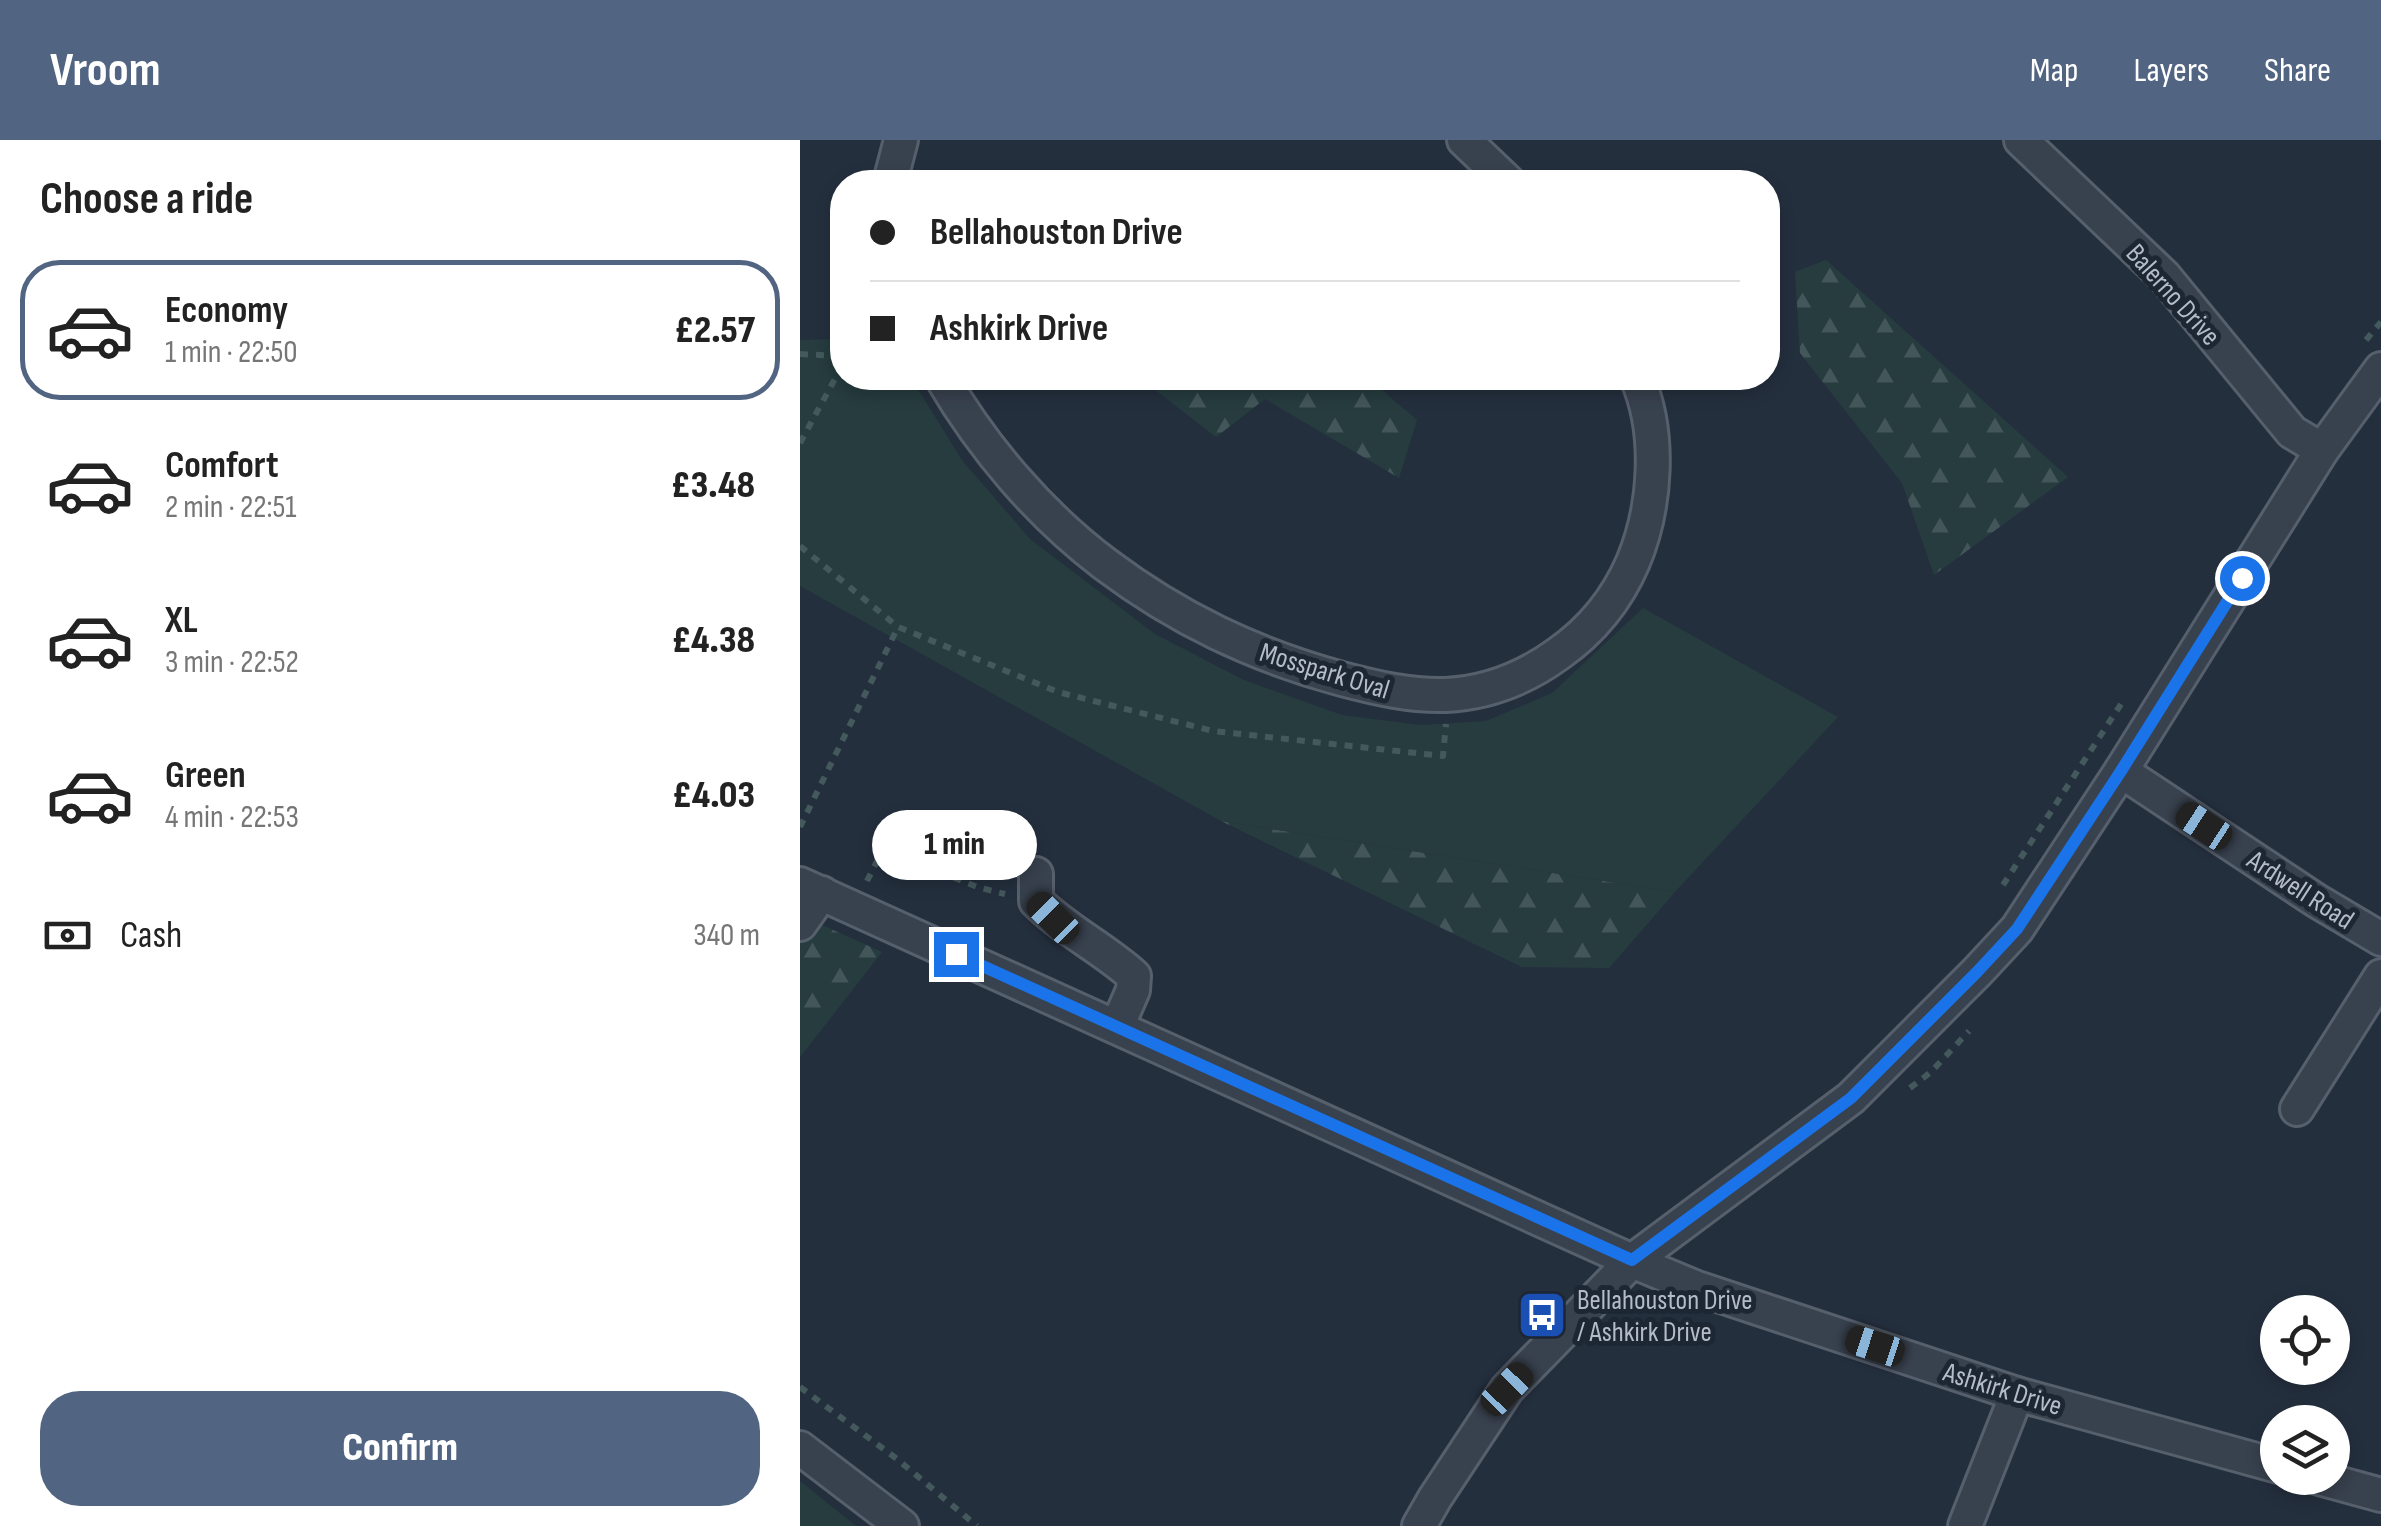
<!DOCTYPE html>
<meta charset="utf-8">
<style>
body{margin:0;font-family:"Sofia Sans Condensed",sans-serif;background:#f6f6f6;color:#222;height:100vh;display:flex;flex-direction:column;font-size:38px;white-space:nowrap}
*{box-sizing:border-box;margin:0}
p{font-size:32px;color:#767676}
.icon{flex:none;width:55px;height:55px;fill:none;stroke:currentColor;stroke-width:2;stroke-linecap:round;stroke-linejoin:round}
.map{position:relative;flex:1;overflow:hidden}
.panel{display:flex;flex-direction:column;background:#fff;width:800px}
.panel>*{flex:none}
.banner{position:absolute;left:30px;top:30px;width:950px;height:220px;border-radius:40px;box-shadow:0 5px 15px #0003;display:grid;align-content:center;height:220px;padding:0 40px;background:#fff}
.tools{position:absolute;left:1460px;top:1155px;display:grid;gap:20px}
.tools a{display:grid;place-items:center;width:90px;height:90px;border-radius:50%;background:#fff;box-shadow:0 5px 15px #0003;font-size:50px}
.end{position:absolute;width:45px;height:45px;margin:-22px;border:12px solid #1a73e8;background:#fff;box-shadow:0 0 0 5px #fff}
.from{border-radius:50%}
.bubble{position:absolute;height:70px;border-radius:35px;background:#fff;box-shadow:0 5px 15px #0003;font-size:32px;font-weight:800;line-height:70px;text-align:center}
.car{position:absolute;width:30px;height:60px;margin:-30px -15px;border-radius:12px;box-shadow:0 0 8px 2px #0007;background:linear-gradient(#222 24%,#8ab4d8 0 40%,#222 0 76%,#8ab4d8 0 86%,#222 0)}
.banner b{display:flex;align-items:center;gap:35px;height:95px;font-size:38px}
.banner b+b{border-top:2px solid #e0e0e0}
.banner i{width:25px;height:25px;background:#222}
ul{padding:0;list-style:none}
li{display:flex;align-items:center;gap:30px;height:140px;margin:0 20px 15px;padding:0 20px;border:5px solid transparent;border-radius:40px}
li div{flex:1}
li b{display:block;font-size:38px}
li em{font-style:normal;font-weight:800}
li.current{border-color:#516482}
li>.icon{width:90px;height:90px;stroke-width:1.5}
h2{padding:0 40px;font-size:45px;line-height:120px}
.pay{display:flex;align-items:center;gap:25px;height:110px;padding:0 40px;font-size:38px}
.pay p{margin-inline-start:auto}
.cta{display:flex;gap:20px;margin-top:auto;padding:20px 40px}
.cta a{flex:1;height:115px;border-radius:40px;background:#516482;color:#fff;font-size:40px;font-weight:800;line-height:115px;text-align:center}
header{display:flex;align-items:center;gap:60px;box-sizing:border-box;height:140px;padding:0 50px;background:#516482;color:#fff}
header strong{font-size:48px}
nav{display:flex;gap:55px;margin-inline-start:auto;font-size:35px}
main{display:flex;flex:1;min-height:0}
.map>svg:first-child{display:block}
.forest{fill:url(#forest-firs)}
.park{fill:#263c3f}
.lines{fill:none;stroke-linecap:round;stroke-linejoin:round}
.minor-casing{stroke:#565f6c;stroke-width:38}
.path{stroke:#44595c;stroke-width:6;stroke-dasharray:8 8;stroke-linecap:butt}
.minor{stroke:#38414e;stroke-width:32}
.route{stroke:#1a73e8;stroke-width:12}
.labels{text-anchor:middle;stroke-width:10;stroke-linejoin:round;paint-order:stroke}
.street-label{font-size:28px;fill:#b4bcc9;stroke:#1d2633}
.poi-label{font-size:28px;fill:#b4bcc9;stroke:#1d2633;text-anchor:start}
</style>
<header>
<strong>Vroom</strong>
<nav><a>Map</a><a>Layers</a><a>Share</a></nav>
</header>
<main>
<section class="panel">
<h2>Choose a ride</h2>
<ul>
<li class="current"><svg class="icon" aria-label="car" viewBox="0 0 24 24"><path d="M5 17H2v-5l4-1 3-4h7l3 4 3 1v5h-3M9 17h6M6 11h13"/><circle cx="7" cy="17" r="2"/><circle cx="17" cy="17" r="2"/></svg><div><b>Economy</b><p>1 min · 22:50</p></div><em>£2.57</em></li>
<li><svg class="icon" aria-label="car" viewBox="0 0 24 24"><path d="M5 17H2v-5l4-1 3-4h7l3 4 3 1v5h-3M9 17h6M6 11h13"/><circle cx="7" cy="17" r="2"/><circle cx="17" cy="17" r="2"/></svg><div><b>Comfort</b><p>2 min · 22:51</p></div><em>£3.48</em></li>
<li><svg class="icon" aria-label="car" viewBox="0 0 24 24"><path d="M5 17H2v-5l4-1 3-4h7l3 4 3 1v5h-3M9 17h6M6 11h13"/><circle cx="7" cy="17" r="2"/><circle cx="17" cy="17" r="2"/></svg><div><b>XL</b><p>3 min · 22:52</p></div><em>£4.38</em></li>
<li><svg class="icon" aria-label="car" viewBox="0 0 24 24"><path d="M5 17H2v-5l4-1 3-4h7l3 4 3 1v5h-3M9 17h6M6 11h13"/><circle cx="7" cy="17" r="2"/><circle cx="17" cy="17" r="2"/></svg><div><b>Green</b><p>4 min · 22:53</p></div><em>£4.03</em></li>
</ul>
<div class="pay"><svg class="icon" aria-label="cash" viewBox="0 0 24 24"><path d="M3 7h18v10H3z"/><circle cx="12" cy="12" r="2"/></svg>Cash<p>340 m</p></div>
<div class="cta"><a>Confirm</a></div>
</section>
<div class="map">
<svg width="1581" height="1386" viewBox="0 0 1581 1386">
<defs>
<pattern id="forest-firs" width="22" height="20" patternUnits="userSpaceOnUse" patternTransform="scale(2.5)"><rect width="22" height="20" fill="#263c3f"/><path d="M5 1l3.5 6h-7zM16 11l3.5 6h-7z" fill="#435659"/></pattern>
</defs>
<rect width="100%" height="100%" fill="#242f3e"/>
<g class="forest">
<polygon points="1026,120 1268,337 1134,435 1102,343 1000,213 995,132"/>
<polygon points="340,238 568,238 617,280 599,338 465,259 416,297"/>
<polygon points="421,681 875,752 809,828 722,827"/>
<polygon points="0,775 82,812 0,917"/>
</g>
<g class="park">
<polygon points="42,199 42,238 111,238 162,320 230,399 355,494 444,540 542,575 621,585 686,581 752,553 843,468 1038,577 875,752 421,681 0,446 0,200"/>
<polygon points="0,1341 56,1386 0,1386"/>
</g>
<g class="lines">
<g class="minor-casing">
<g id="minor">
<polyline points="664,0 708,42"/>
<polyline points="1221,0 1364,136 1492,292 1522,310"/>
<polyline points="90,42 101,0"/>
<path d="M142,238c41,70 97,136 163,186 73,55 149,91 237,115 34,9 68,17 104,16 40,-2 79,-17 112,-41 33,-23 59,-55 75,-92 23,-55 28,-129 4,-184"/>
<polyline points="1321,631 1517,761 1581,799"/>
<path d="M236,734v27c29,29 67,47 98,75l-1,14 -16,37"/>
<polyline points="0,744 832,1121 897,1148 1217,1254 1478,1326"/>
<polyline points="0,784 22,753"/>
<polyline points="1497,969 1581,836"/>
<polyline points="0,1308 102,1386"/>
<polyline points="1519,1338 1581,1355"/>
<polyline points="619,1386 635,1358 707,1249 832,1121 1051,958 1177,832 1217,789 1321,631 1522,310 1581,229"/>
<polyline points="1165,1386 1217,1254"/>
</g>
</g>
<g class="path">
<polyline points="1566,200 1581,182"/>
<polyline points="0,214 42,216"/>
<polyline points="0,303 42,226"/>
<polyline points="0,406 98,487 258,552 413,591 643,616 646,584"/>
<polyline points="0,687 98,487"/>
<polyline points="67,741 83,709 177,747 205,754"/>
<polyline points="1203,745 1325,558"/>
<polyline points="1110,948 1131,932 1169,891"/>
<polyline points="0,1247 97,1319 177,1386"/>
</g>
<use href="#minor" class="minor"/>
</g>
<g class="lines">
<polyline class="route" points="156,814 832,1120 1051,958 1177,832 1217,789 1321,631 1442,438"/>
</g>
<defs>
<g id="bus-square" transform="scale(2.5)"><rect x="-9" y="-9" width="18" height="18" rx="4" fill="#1a4fb4" stroke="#1d2633"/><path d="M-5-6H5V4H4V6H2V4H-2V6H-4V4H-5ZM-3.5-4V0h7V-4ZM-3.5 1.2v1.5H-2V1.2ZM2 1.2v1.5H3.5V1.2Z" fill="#fff"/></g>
</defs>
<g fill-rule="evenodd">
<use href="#bus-square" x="742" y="1175"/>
</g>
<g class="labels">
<g class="street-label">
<text transform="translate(1374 154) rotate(48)" y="10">Balerno Drive</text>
<text transform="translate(525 530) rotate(17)" y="10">Mosspark Oval</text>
<text transform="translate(1501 749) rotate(33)" y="10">Ardwell Road</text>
<text transform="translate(1203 1248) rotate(17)" y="10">Ashkirk Drive</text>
</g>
<g class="poi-label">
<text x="777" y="1169">Bellahouston Drive<tspan x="777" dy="32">/ Ashkirk Drive</tspan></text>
</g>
</g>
</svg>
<div class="tools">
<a><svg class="icon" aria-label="locate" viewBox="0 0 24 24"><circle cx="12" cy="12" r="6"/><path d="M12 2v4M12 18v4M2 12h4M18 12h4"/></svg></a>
<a><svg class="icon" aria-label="layers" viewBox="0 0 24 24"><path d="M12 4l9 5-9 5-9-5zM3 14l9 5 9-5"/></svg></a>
</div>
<i class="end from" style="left:1442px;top:438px"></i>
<i class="end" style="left:156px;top:814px"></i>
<div class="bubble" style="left:72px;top:670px;width:165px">1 min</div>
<i class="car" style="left:1404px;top:686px;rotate:303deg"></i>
<i class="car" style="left:253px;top:778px;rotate:315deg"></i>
<i class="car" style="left:1075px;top:1206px;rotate:288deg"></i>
<i class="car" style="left:707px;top:1249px;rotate:44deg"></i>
<div class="banner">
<b><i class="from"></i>Bellahouston Drive</b>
<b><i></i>Ashkirk Drive</b>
</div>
</div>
</main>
